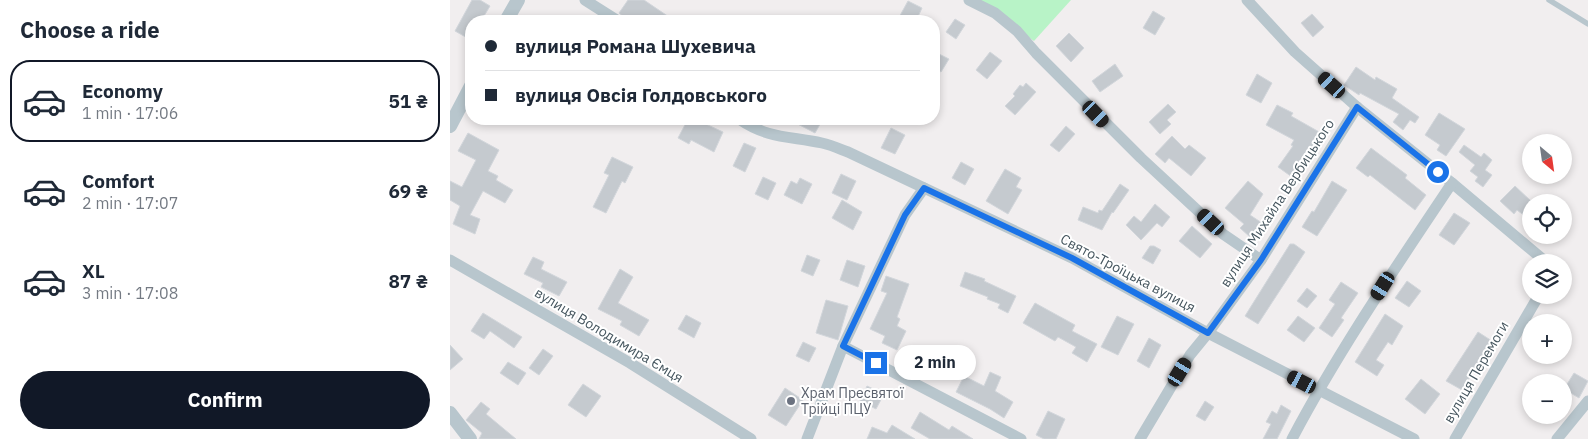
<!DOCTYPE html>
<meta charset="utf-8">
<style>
body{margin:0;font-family:"IBM Plex Sans",sans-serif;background:#f6f6f7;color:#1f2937;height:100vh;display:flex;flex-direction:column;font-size:19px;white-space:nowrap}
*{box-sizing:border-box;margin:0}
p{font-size:16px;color:#747a83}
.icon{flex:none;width:28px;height:28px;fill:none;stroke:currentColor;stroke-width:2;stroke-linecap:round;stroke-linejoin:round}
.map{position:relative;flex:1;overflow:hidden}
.drawer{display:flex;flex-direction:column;background:#fff;width:450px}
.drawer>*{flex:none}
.guide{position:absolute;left:15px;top:15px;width:475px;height:110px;border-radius:20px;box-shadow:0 2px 8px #0003;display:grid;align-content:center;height:110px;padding:0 20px;background:#fff}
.needle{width:32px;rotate:151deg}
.tools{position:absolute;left:1072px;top:134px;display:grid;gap:10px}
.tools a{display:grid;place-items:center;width:50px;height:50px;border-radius:50%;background:#fff;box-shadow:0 2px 8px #0003;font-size:25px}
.end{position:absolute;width:22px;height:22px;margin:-11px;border:6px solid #1a73e8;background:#fff;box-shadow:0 0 0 2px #fff}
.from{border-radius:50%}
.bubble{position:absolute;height:35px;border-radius:18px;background:#fff;box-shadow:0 2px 8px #0003;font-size:16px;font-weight:700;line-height:35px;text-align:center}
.car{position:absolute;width:15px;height:30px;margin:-15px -8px;border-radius:6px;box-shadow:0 0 4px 1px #0007;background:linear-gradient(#222 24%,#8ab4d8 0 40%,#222 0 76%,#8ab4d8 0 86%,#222 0)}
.guide b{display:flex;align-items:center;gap:18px;height:48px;font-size:19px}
.guide b+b{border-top:1px solid #e0e1e3}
.guide i{width:12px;height:12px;background:#1f2937}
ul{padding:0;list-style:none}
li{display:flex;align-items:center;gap:15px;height:82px;margin:0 10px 8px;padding:0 10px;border:2px solid transparent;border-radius:20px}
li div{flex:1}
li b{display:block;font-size:19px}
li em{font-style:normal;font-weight:700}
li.on{border-color:#111827}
li>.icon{width:45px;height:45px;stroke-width:1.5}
h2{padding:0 20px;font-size:22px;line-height:60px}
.cta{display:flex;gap:10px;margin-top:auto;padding:10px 20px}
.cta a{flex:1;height:58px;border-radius:30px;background:#111827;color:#fff;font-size:20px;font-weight:700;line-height:58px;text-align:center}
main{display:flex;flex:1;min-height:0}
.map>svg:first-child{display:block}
.green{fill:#b8f3c7}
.building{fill:#c5cacf;stroke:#d2d6db}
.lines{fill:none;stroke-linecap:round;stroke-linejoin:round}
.service{stroke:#b8c6cd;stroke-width:5.5}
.minor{stroke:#b8c6cd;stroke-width:11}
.tertiary{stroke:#b8c6cd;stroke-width:14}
.route{stroke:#1a73e8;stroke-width:6}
.worship-dot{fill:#6b7280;stroke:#fff;stroke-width:2}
.labels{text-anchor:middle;stroke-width:4;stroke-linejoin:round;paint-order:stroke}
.street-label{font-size:14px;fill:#45555e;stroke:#fff}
.worship-label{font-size:14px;fill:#5b616d;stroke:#fff;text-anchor:start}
</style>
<main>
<section class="drawer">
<h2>Choose a ride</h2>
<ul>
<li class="on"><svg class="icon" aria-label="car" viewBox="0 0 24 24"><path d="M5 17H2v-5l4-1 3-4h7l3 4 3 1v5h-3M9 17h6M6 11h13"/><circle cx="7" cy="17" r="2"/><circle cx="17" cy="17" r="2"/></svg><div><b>Economy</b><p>1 min · 17:06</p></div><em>51 ₴</em></li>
<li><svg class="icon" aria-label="car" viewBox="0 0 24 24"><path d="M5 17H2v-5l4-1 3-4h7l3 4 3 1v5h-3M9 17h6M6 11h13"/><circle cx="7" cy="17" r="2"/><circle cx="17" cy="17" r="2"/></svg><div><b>Comfort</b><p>2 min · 17:07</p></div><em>69 ₴</em></li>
<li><svg class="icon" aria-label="car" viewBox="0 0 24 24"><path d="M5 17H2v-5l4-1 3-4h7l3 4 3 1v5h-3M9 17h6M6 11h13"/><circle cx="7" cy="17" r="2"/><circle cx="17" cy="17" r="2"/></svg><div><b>XL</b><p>3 min · 17:08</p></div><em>87 ₴</em></li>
</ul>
<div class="cta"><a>Confirm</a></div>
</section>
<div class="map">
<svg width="1138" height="439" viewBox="0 0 1138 439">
<rect width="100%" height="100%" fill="#f1eeef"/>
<polygon class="green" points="528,0 621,0 584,41"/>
<g class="building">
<polygon points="22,0 30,0 40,6 31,21 21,21 21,40 5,31"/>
<polygon points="178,0 194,0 225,21 178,21 169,13"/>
<polygon points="458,1 472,8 466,21 447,21"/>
<polygon points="703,11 715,18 705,35 693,28"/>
<polygon points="862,14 874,27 863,37 851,23"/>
<polygon points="505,19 515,25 506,39 496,32"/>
<polygon points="619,33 634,48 621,62 606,46"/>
<polygon points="540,52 552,61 537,79 526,70"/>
<polygon points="489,54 499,59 491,72 484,67 484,63"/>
<polygon points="665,64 673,76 650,92 642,81"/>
<polygon points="906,67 925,80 926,77 947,89 942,98 969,117 965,123 960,120 953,130 943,122 949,114 910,93 909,95 894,85"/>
<polygon points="807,74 822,83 811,103 796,95"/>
<polygon points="576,83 586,92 565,115 555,106 565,96 563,94 570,85 573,87"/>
<polygon points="718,104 726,112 717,120 721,124 710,134 699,122"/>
<polygon points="827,105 843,113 841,116 871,133 858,155 842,177 828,167 843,146 841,145 844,140 816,125"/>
<polygon points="989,113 1015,129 996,156 987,150 990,145 975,135"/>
<polygon points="238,119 245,119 273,132 264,152 241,140 239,144 228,138"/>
<polygon points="338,119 373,119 365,133"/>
<polygon points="616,126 625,134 609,152 600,145"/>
<polygon points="441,128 455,135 445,154 431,148"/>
<polygon points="18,133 49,150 38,171 48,176 46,180 63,190 55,203 33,191 20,215 30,219 25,234 3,224 10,206 0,200 0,181 12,187 26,160 8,151"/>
<polygon points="722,136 735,149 739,145 756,158 741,176 719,158 715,163 705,154"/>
<polygon points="294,143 306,148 295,172 283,166"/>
<polygon points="1014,145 1031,157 1034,153 1042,160 1035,170 1042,175 1033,187 1025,181 1028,177 1020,171 1025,165 1009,152"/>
<polygon points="921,148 957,175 955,178 976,195 965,210 920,175 918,177 906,168"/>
<polygon points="162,157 183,167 175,183 172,181 156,213 143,207 159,175 154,173"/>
<polygon points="511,162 524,169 515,185 502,178"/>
<polygon points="555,169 571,178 566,187 572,190 558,214 536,201"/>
<polygon points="391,174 406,181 397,200 382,193"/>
<polygon points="313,177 326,183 318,200 305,194"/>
<polygon points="350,178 362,184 352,204 334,195 341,181 347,184"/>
<polygon points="798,181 813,194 800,215 812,223 800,237 790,228 794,224 775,208"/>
<polygon points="882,181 897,190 867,236 852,227 862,211 864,212"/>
<polygon points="670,184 679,190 663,213 662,212 652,230 628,220 633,207 648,213 649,210 652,211"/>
<polygon points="1065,186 1081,201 1081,221 1067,210 1064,214 1050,201"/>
<polygon points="392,200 412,212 403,230 382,218"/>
<polygon points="705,204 720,217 712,227 707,223 691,240 676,225 684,216 691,222"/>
<polygon points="1004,213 1020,223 1004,245 989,235"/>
<polygon points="742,226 762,244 750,258 729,241"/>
<polygon points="840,244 844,244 855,252 808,324 795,316"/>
<polygon points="700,246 704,246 711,250 703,264 692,258"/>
<polygon points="357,255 370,260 363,276 351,271"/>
<polygon points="83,257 94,262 91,269 117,282 109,296 91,287 93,283 74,274"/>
<polygon points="397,260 415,266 408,287 390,280"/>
<polygon points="170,269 183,277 168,303 199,320 189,336 170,325 172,321 148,309"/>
<polygon points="515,272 535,279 534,281 566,296 558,313 548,308 550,304 537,299 538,297 510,286"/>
<polygon points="436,276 459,284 447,317 450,319 447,326 456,331 447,350 432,343 435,336 420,329 437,293 431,291"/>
<polygon points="957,281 971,291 959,307 945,298"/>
<polygon points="891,282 908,293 891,318 894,320 882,337 869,328 885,304 879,300"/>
<polygon points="857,288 867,296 857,308 847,301"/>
<polygon points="376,300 398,306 388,340 366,333"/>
<polygon points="585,303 625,325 622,331 647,344 637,362 622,353 626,347 608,337 605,341 573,323"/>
<polygon points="33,313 72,337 64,348 40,331 34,339 21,331"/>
<polygon points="935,314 953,326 942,345 938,342 926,360 934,365 927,376 905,362"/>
<polygon points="236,315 251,323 244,338 228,329"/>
<polygon points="667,316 684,324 668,355 651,347"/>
<polygon points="848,316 865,328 854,342 837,330"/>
<polygon points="1028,332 1042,341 1012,390 996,381"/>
<polygon points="699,338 711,345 699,368 687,361"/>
<polygon points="353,342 366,348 359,362 346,356"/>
<polygon points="0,345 13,359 0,370"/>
<polygon points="93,349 103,356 89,375 79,368"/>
<polygon points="58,362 76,373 68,385 50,373"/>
<polygon points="540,372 551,377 545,391 563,402 554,418 540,409 506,392 514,376 534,386"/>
<polygon points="1124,373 1138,381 1129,398 1114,389"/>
<polygon points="971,379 990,394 975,414 955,399"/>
<polygon points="133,384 151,396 136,417 118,405"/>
<polygon points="417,386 434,394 426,409 410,401"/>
<polygon points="335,388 353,400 336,426 318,415"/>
<polygon points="755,401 764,407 755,421 746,416"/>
<polygon points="31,402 40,409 36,414 66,439 29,439 32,433 16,420"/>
<polygon points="831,405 841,411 827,439 813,439 821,424 816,422 822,411 827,414"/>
<polygon points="598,411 615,419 606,439 594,439 586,435"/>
<polygon points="470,412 499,430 502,426 523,439 480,439 461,428"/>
<polygon points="442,425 465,439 417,439 422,427 437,433"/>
</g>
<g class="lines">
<polyline class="service" points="1099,0 1138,24"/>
<g class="minor">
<polyline points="135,0 168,21"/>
<polyline points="519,0 545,13 567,31 586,53 691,158 773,234 811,260"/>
<polyline points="797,0 845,52 907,107 1002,183 1096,262"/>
<path d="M289,119c29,20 51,17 83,24 9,2 18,6 26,9l224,106 136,75 206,106"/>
<polyline points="0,260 180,363 301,439"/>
<polyline points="393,346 571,439"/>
<polyline points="357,439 393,346 455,215 474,188"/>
<polyline points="690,439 740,355 758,333 811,260 907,107"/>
<path d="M842,439c47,-89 104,-172 160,-256"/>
<polyline points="1005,439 1089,295"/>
<polyline points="1107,439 1138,401"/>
</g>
<g class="tertiary">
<polyline points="56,21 68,0"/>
<polyline points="0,126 21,86"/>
<polyline points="0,413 20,439"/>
</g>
</g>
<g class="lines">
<polyline class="route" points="426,363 393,346 455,215 474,188 622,258 758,333 811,260 907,107 988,172"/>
</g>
<circle class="worship-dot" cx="341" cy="401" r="5"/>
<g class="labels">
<g class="street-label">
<text transform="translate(827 203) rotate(-57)" y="5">вулиця Михайла Вербицького</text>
<text transform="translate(678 273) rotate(28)" y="5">Свято-Троїцька вулиця</text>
<text transform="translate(159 335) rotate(31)" y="5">вулиця Володимира Ємця</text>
<text transform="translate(1026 372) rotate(-60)" y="5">вулиця Перемоги</text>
</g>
<g class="worship-label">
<text x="351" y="398">Храм Пресвятої<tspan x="351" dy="16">Трійці ПЦУ</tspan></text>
</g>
</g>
</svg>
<div class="tools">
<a><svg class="needle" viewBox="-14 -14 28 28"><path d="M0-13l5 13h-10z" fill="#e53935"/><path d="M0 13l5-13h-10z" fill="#747a83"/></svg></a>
<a><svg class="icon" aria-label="locate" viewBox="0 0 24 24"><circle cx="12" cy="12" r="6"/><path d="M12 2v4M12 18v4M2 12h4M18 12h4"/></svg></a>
<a><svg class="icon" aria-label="layers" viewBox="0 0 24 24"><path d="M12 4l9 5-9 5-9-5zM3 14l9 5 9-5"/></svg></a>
<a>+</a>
<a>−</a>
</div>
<i class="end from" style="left:988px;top:172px"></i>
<i class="end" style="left:426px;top:363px"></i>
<div class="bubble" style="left:444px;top:345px;width:82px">2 min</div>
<i class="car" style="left:882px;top:85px;rotate:312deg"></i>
<i class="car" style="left:646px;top:114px;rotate:136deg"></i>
<i class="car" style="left:761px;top:222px;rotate:313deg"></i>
<i class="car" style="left:933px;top:286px;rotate:212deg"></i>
<i class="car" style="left:730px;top:372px;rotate:31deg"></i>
<i class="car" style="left:852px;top:382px;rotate:297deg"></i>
<div class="guide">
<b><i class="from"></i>вулиця Романа Шухевича</b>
<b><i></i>вулиця Овсія Голдовського</b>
</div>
</div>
</main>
